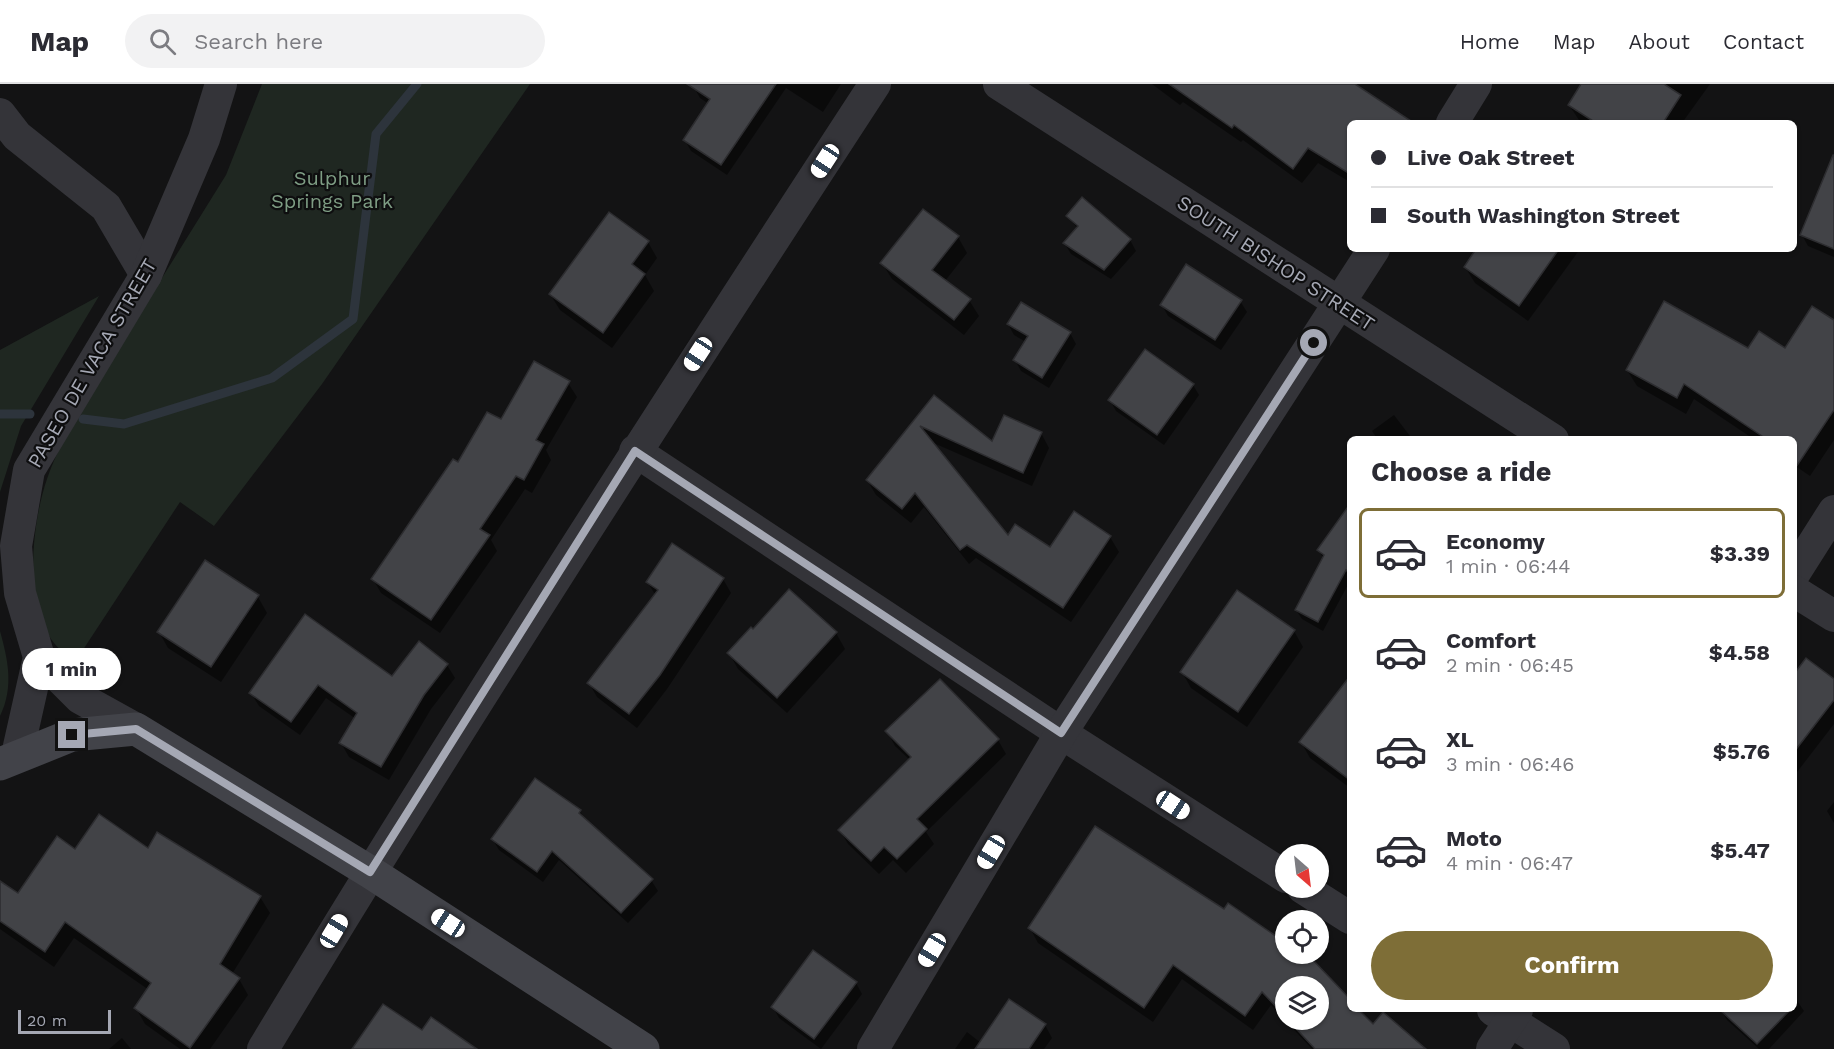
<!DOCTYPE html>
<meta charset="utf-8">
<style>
body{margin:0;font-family:"Work Sans",sans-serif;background:#f2f2f3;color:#2b2b33;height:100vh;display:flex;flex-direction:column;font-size:22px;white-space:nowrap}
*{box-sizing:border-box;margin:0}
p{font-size:20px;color:#7c7c81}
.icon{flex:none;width:33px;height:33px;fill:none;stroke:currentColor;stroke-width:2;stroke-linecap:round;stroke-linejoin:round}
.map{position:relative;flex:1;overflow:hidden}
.sheet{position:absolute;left:1347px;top:352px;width:450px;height:576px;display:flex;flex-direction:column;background:#fff;border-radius:9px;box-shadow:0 2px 4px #0004}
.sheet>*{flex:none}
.top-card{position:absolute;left:1347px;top:36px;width:450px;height:132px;border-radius:9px;box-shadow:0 2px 4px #0004;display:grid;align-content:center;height:132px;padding:0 24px;background:#fff}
.needle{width:39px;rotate:152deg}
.fabs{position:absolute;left:1275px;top:760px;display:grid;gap:12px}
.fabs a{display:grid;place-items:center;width:54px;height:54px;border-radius:50%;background:#fff;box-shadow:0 2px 4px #0004;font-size:30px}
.scale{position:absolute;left:18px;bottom:15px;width:93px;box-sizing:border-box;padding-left:6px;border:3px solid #a5a8b4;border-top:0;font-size:16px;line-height:21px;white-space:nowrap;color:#a5a8b4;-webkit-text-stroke:4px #0e0e0f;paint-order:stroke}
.end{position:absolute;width:27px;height:27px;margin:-14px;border:8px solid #a5a8b4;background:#111;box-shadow:0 0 0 3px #111}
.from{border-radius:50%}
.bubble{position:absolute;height:42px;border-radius:21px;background:#fff;box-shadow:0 2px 4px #0004;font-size:20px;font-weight:700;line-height:42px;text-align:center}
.car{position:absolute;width:18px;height:36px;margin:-18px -9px;border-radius:8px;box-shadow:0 0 4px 2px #0007;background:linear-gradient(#fff 24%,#345 0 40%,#fff 0 76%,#345 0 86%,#fff 0)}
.top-card b{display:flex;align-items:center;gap:21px;height:57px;font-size:22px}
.top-card b+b{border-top:2px solid #e1e1e2}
.top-card i{width:15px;height:15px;background:#2b2b33}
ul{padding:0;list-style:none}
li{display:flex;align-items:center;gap:18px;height:90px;margin:0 12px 9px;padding:0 12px;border:3px solid transparent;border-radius:9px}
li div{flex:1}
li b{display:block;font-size:22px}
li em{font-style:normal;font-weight:700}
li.on{border-color:#7e6e37}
li>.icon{width:54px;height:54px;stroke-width:1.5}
h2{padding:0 24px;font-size:27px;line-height:72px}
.action{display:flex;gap:12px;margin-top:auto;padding:12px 24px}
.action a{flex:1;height:69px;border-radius:36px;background:#7e6e37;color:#fff;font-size:24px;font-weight:700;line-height:69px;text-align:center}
header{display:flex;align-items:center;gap:36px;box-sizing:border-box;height:84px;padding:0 30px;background:#fff;border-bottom:2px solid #e1e1e2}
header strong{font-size:28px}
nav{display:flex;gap:33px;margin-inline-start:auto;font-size:21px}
.search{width:420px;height:54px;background:#f2f2f3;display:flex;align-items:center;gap:15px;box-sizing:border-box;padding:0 21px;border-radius:33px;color:#7c7c81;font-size:22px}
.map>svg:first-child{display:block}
.green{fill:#1f2721}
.shadow{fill:#0007;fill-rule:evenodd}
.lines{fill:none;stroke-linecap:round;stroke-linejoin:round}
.stream{stroke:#2d343c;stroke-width:9}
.building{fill:#424347;stroke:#2d2d30;stroke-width:1.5}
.street{stroke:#343439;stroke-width:32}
.secondary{stroke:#424349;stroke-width:33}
.route{stroke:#a5a8b4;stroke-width:8}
.labels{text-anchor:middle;stroke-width:4.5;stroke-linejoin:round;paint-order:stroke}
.park-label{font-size:20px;fill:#7e9d84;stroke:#0e0e0f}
.street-label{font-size:20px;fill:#a5a8b4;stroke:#0e0e0f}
</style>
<header>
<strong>Map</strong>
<div class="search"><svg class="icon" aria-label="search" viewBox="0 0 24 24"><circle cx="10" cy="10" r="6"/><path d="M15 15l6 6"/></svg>Search here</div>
<nav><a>Home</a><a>Map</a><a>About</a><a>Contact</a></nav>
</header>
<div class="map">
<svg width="1834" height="965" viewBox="0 0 1834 965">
<rect width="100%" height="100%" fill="#131314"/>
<g class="green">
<path d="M262,0h268l-208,300 -108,142 -34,-24 -105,160c-8,-7 -18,-14 -24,-23 -27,-40 -19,-116 -4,-160 9,-26 22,-50 36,-74l143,-230z"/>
<polygon points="99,212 21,342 0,408 0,266"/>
<path d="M0,547c8,29 14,56 0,85z"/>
</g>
<g class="shadow">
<polygon points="696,0 841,0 823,28 786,4 727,91 691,67 685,56 709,20 700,14 694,3"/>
<polygon points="1152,0 1352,0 1410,39 1350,39 1350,98 1318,79 1302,99 1243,56 1241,58 1183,18 1180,21"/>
<polygon points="1583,0 1710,0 1682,39 1581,39 1569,21"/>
<polygon points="1834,115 1834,173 1808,162 1802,151"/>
<polygon points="1068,132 1130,156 1136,167 1111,195 1071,170 1065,160 1078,145"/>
<polygon points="958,153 967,169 945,197 969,216 979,232 964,251 892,195 882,179"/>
<polygon points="648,158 657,174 645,191 654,207 612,264 560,226 550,210"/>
<polygon points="1478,165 1580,165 1528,237 1475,199 1465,183"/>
<polygon points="1240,217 1247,228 1221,266 1168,232 1162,221"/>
<polygon points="1834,238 1834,356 1810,392 1794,381 1794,356 1755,356 1694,315 1686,330 1637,302 1627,286 1748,266 1785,266"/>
<polygon points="1008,240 1070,249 1076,260 1049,304 1021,287 1015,276 1026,258 1014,251"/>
<polygon points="568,299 577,313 546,366 551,376 532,409 525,405 491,456 497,467 440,549 381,509 373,495 459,380 501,337"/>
<polygon points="1193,301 1199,311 1164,361 1116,327 1110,316"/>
<polygon points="934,313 992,360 1041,349 1049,364 1032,402 929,357 1008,454 1050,465 1110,453 1119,468 1071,538 976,474 969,480 924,423 911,439 876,411 867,396"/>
<polygon points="1394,331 1413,356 1378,356 1372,347"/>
<polygon points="1350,442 1350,497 1323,547 1302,535 1296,526 1324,475 1318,466"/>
<polygon points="723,495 731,509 667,605 637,644 597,613 589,599 656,512 648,499"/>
<polygon points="258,513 267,529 221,598 168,564 159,548"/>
<polygon points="305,532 392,594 447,581 455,594 431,625 389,696 349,673 341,659 356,635 326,614 300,651 259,622 251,609"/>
<polygon points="753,547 836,549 845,565 787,629 738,585 729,569"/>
<polygon points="1294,547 1303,563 1247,643 1191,604 1182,588"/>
<polygon points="1794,592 1834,597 1834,640 1794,692"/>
<polygon points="940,597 998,656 1006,670 926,748 934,760 906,789 893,776 879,790 848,760 840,746 910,676 895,662 887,647"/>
<polygon points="1350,601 1350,704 1310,674 1301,658"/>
<polygon points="1834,718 1834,739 1827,727"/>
<polygon points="580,727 585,736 651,796 658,807 628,839 559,776 543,798 499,766 493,756"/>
<polygon points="148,766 260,813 270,829 232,890 239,895 248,911 210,965 180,965 145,940 136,924 149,906 74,854 54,883 0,845 0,799 18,811 76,767"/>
<path d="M1030,844l269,26 51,48v8h7l16,16 49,23h-110l-41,-44 -18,25 -71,-51 -29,43 -115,-79zM1286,903h32v33h-32z"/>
<polygon points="856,899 862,910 821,965 779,934 773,923"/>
<polygon points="1794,912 1804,927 1769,965 1759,965 1727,936 1721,926 1794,926"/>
<polygon points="1045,941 1052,954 1044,965 955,965 967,948 981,959"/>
<polygon points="122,954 131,965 109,965"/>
</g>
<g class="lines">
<g class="stream">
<polyline points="0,330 30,330"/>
<polyline points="83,335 124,340 272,294 353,235 376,50 417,0"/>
</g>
</g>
<g class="building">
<polygon points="687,0 776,0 721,81 683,56 710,15"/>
<polygon points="1169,0 1355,0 1414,39 1350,39 1350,90 1308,64 1293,85 1234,41 1232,44"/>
<polygon points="1581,0 1664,0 1681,11 1663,39 1596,39 1568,21"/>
<polygon points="1833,71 1834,71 1834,165 1800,151"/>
<polygon points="1082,113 1131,155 1104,186 1063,159 1078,142 1066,132"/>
<polygon points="923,125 959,152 932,186 971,215 954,236 880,179"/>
<polygon points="609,128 649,157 632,180 645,190 603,249 549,210"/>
<polygon points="1476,165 1559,165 1519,222 1464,183"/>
<polygon points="1186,180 1242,216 1215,256 1160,221"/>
<polygon points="1664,217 1748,264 1759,247 1785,264 1812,222 1834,236 1834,326 1794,386 1794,356 1768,356 1684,300 1677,314 1626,286"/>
<polygon points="1021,218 1071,248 1042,294 1013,276 1028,252 1007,240"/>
<polygon points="1145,265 1194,300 1157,351 1108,316"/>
<polygon points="534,277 570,297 536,356 544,360 524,396 516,392 480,445 490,451 431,536 371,495 453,375 458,378 487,328 501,335"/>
<polygon points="934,311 992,357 1004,331 1042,348 1023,389 920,342 1008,451 1015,440 1050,463 1074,427 1111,452 1063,524 967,461 960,466 915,409 902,425 866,396"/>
<polygon points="1350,420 1350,490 1346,486 1318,538 1295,526 1324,471 1317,466"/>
<polygon points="672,459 724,494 660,591 629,630 587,599 658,506 646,498"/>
<polygon points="205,476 259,511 211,583 157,548"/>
<polygon points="789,505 837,548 777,614 727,569 751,543 753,545"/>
<polygon points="1237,506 1295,546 1238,628 1180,588"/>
<polygon points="305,530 392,592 419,557 448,580 424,611 381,683 339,659 357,629 318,601 291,638 249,609"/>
<polygon points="1806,574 1834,595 1834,616 1794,668 1794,590"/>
<polygon points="1350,592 1350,696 1299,658"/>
<polygon points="940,595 999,655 917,735 927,745 897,775 884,763 871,777 838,746 911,673 885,647"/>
<polygon points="535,694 581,726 579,729 653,795 621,829 552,767 537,788 491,755"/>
<polygon points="99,730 148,764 157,748 261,812 220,880 240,894 190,964 134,924 151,899 65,838 45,868 0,837 0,797 18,809 57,752 75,765"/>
<polygon points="1095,742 1224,825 1228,819 1286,859 1286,870 1302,870 1309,875 1311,874 1350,915 1350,926 1359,926 1373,940 1383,928 1426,965 1315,965 1288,936 1318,936 1318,903 1286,903 1286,933 1262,908 1245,932 1173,881 1144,924 1028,844"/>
<polygon points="813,866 857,898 814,955 771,923"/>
<polygon points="1009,915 1046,940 1029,965 975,965"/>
<polygon points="383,920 422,946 431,933 477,965 352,965"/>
<polygon points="1720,926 1790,926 1757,960"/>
</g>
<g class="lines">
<g class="street">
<polyline points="999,0 1553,356"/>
<polyline points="0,30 17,52 106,123 146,191"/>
<polyline points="1452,39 1476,0"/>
<polyline points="635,367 1061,649 1286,793"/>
<polyline points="1794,490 1834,427"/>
<polyline points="1794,507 1834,532"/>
<polyline points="39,573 80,614 136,645"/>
<polyline points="17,671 39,573 20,509 16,462 29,386 146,191 204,55 221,0"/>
<polyline points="1303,804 1350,834"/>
<polyline points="1493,926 1554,965"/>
<path d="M263,965c197,-326 404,-646 612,-965"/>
<polyline points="873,965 1061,649 1374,165"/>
<polyline points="1492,965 1517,926"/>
</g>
<polyline class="secondary" points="0,680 72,651 136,645 370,788 643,965"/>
</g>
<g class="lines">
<polyline class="route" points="72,651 136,645 370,788 635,367 1061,649 1314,259"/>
</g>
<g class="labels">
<g class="park-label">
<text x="332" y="101">Sulphur<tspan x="332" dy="23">Springs Park</tspan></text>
</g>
<g class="street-label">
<text transform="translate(1276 179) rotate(33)" y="7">SOUTH BISHOP STREET</text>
<text transform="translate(92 279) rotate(-60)" y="7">PASEO DE VACA STREET</text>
</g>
</g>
</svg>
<div class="fabs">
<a><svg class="needle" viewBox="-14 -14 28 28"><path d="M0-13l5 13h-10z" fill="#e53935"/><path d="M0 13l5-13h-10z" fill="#7c7c81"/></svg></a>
<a><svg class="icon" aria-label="locate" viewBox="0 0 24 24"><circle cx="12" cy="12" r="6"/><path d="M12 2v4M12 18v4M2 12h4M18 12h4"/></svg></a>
<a><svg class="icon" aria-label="layers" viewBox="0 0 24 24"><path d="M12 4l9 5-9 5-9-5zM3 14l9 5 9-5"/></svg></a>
</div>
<div class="scale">20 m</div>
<i class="end from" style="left:1314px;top:259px"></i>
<i class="end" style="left:72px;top:651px"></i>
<div class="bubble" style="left:22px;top:564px;width:99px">1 min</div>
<i class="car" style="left:825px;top:77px;rotate:213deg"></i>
<i class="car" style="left:698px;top:270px;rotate:213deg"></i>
<i class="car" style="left:1173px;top:721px;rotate:123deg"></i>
<i class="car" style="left:991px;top:768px;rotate:211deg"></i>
<i class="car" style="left:448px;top:839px;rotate:303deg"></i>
<i class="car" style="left:334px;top:847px;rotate:31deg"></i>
<i class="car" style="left:932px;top:866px;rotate:211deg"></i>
<div class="top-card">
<b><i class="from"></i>Live Oak Street</b>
<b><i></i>South Washington Street</b>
</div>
<section class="sheet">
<h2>Choose a ride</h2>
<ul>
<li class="on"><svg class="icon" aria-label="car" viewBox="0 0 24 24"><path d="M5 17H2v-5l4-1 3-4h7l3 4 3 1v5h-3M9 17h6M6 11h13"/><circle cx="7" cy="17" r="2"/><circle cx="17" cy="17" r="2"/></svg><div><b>Economy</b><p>1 min · 06:44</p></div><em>$3.39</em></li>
<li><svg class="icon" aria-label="car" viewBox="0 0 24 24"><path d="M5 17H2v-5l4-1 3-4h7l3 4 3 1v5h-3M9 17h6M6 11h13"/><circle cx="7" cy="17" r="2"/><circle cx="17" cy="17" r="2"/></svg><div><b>Comfort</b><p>2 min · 06:45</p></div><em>$4.58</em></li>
<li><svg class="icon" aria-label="car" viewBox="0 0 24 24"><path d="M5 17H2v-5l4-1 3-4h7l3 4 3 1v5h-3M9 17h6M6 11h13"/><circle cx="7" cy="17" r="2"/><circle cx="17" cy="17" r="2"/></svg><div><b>XL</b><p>3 min · 06:46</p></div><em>$5.76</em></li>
<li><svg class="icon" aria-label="car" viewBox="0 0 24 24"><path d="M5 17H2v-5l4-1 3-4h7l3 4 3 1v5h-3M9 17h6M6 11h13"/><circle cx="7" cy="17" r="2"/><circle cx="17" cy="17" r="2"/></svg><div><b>Moto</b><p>4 min · 06:47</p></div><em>$5.47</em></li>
</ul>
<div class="action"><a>Confirm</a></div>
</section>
</div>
